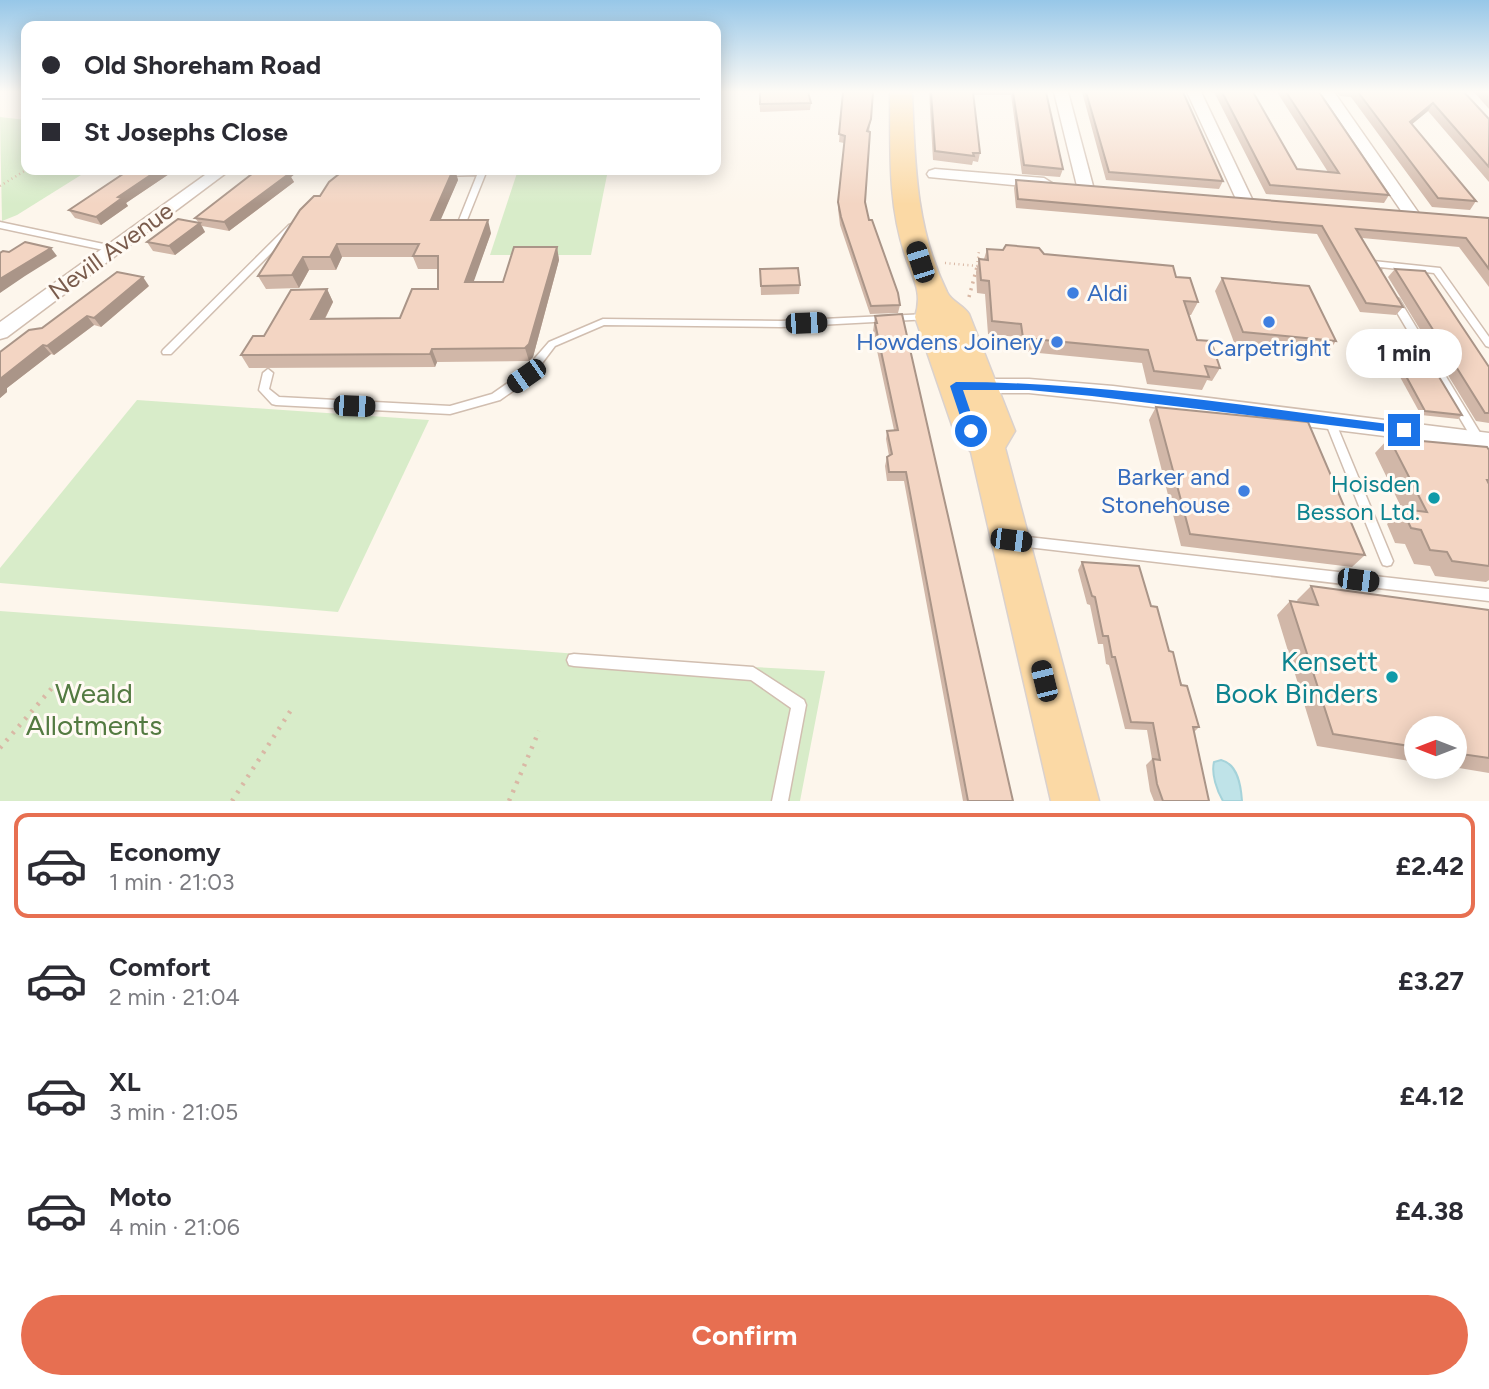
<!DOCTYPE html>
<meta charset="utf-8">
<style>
body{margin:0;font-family:Figtree,sans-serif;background:#f2f2f3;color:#2b2b33;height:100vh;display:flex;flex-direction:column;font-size:26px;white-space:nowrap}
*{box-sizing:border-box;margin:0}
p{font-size:23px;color:#7c7c81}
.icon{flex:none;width:38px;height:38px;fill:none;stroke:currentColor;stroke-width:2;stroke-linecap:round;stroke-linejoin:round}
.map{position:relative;height:801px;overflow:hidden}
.sheet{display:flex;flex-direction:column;background:#fff;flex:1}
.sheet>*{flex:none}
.banner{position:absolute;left:21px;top:21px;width:700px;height:154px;border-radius:14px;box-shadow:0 4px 18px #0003;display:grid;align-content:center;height:154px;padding:0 21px;background:#fff}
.needle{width:46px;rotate:270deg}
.tools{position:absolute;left:1404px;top:716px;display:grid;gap:14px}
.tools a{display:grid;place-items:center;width:63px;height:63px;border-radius:50%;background:#fff;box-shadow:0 4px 18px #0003;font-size:35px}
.end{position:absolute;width:32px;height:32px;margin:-16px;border:9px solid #1a73e8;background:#fff;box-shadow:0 0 0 4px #fff}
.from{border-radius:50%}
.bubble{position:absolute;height:49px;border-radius:24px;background:#fff;box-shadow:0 4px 18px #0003;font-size:23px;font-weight:700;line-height:49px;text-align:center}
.car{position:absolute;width:21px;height:42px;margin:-21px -10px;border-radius:9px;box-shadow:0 0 5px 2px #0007;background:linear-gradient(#222 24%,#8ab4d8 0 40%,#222 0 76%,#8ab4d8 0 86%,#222 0)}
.banner b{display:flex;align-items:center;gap:24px;height:66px;font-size:26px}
.banner b+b{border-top:2px solid #e1e1e2}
.banner i{width:18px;height:18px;background:#2b2b33}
ul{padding:12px 0 0;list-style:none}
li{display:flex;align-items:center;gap:21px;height:105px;margin:0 14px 10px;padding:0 7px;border:4px solid transparent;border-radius:14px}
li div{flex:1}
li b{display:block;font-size:26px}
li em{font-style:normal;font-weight:700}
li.current{border-color:#e76f51}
li>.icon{width:63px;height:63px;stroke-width:1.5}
.primary-button{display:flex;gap:14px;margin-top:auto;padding:14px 21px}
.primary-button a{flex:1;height:80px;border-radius:42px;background:#e76f51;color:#fff;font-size:28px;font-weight:700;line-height:80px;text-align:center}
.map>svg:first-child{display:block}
.green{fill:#d8ecc9}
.water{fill:#bfe3e8;stroke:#a5d3da;stroke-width:2}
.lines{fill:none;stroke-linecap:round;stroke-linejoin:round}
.lane-casing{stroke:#d1beb0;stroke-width:3}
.street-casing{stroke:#d1beb0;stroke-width:3}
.primary-casing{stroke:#dad1cd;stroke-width:3}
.path-far2{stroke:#d9b8a5;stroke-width:2.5;stroke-dasharray:1 3.5;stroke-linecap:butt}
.path-far1{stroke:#d9b8a5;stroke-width:3.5;stroke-dasharray:2 5;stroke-linecap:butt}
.path{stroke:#d9b8a5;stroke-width:4.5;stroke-dasharray:2.5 7;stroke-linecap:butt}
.lane{fill:#fff;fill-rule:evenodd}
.street{fill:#fff;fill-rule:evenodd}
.primary{fill:#fbd9a5;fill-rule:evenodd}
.wall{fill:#d1b7a8}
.shaded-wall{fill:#aa9588}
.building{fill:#f3d5c3;stroke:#aa9588;stroke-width:2}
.route{fill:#1a73e8}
.shop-dot{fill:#3f7fe0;stroke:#fffaf3;stroke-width:2.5}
.culture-dot{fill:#0f9aa8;stroke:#fffaf3;stroke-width:2.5}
.labels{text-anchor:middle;stroke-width:6;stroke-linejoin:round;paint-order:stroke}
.street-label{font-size:24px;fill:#7a5c4d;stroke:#fffaf3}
.shop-label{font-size:24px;fill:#366cbe;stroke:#fffaf3;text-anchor:end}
.culture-label{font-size:24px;fill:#0d838f;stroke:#fffaf3;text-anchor:end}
.near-culture-label{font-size:28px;fill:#0d838f;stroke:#fffaf3;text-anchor:end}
.near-park-label{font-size:28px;fill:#537a41;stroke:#fffaf3}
</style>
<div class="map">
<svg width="1489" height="801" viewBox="0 0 1489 801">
<rect width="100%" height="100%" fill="#fdf6ec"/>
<g class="green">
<polygon points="0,117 26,120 26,170 89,170 17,215 2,221"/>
<polygon points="518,170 608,170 591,255 490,255"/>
<polygon points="137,400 429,420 338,612 0,583 0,568"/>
<polygon points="0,611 753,667 825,671 800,801 0,801"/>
</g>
<path class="water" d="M1221,760c17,4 20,26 21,41h-19c-6,-10 -12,-27 -9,-39z"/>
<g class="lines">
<g class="lane-casing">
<g id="lane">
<polygon points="487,170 467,220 463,223 460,222 459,220 477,175 442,176 438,174 442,172"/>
<polygon points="0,222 113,246 117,249 113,252 0,228"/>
<polygon points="292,224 295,225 295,229 171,354 163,354 162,352 163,350 289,225"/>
<polygon points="1373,261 1440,268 1489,337 1489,347 1486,346 1434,273 1380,267 1381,270 1377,273 1374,272 1369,264"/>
<polygon points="1394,296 1399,299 1482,436 1483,439 1482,442 1474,442 1389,299"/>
<polygon points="927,314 932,317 930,319 781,327 604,325 555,346 530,379 500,400 450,414 276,405 272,404 259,390 263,373 268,369 273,373 269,389 279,397 450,406 492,394 522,373 549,342 603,319 781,321"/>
<polygon points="1330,417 1334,418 1335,421 1393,561 1391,565 1387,566 1383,565 1381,561 1325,421 1326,418"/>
<polygon points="1019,536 1489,589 1489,601 1019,546 1015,545 1013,541 1015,537"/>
<polygon points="574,654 753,667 804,700 806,705 788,801 772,801 791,708 751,680 574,666 569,665 567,660 569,655"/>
</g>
</g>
<g class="street-casing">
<g id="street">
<polygon points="1054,92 1068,92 1093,186 1091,189 1079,189 1077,186"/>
<polygon points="1187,92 1201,92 1252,199 1250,202 1238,202 1236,199"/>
<polygon points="1320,92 1334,92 1418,212 1416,215 1404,215"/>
<polygon points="935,169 1044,178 1052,183 1044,188 929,177 927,174 929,171"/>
<polygon points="212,170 230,170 7,337 0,339 0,322"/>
<polygon points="969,379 1029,379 1113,386 1489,433 1489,449 1113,402 1029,393 969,393 962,391 959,386 962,381"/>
</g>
</g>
<g class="primary-casing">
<path id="primary" d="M890,92h22c3,70 3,135 35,200 4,9 16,13 22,22l46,117 -10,17 94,353h-48l-80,-349 -17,-21 -39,-114c8,-25 -2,-38 -10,-62 -18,-55 -14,-106 -15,-163z"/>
</g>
<g class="path-far2">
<polyline points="0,186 26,170"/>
<polyline points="945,263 977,266 979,251"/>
<polyline points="976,269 977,266"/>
</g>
<polyline class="path-far1" points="969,297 977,267"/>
<g class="path">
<polyline points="0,748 58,681"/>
<polyline points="232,801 293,707"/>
<polyline points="509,801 539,731"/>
</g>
<use href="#lane" class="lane"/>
<use href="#street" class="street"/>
<use href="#primary" class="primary"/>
</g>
<g class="wall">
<polygon points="759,92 811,103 810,110 760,112"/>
<polygon points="843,92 871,119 869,132 865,202 869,220 900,305 898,313 870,314 840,225 838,209 844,143 839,142"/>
<polygon points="929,92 1046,92 1063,169 1060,177 1022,174 1011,95 973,95 980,153 978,162 973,161 972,165 933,160"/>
<polygon points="1082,92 1183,92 1223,181 1219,189 1106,180"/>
<polygon points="1214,92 1253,92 1297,169 1328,172 1277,92 1320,92 1389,195 1384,203 1266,194"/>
<polygon points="1336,92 1464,92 1489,119 1489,182 1428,111 1412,124 1476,201 1470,210 1432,207 1351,97 1340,96"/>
<polygon points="1474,92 1489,92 1489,109"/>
<polygon points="126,170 175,170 126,203 128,206 101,225 75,218 69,210 128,170"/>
<polygon points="257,170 300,170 291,177 294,182 229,231 202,226 205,232 175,255 153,251 147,242 199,223 195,218"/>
<polygon points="344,170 455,170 458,180 440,220 491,233 473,282 503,282 557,247 559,260 533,357 529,361 437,362 435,367 249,368 241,355 264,336 327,289 333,302 325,319 400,318 438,289 438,269 418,269 413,257 342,257 336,270 309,270 299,288 266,289 258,276"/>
<polygon points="1016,180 1489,218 1489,287 1459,247 1362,238 1403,307 1396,315 1360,312 1317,234 1016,208 1014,188"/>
<polygon points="987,249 1044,254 1176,277 1198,302 1191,315 1189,315 1197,340 1220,368 1212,381 1207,380 1202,390 1147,384 1142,363 1018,351 1017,337 988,334 985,294 977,293 976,272 979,259 984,259"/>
<polygon points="760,269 800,285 799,294 761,295"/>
<polygon points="1395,269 1489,367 1489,423 1476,421 1388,277"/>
<polygon points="1222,278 1336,341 1327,354 1235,345 1215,291"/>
<polygon points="149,286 101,327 94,325 54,355 51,354 7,388 7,392 0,398 0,352 42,328"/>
<polygon points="875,316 1013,801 963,801 904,481 887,481 885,466 887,457 889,456 886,439 887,431 894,430 873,332"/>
<polygon points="1388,343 1462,415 1458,419 1421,415 1384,348"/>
<polygon points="1156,407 1365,555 1352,567 1181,546 1149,420"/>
<polygon points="1389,438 1489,450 1489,580 1486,582 1435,576 1430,566 1414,564 1405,544 1395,543 1387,524 1402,509 1375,453"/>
<polygon points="1082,562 1151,606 1199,727 1194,732 1209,801 1154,801 1150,791 1146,765 1152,759 1147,730 1125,729 1109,665 1106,664 1103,644 1098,644 1090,605 1087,604 1078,570"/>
<polygon points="1311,586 1489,610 1489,773 1447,766 1454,766 1454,728 1416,728 1416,762 1317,746 1277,615 1290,601 1298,602 1297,600"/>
</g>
<g class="shaded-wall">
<polygon points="1433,103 1428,111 1405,130 1410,122"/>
<polygon points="158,170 175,170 126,203 128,206 101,225 96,217 118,197"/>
<polygon points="286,170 300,170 291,177 294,182 229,231 224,222 285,172"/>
<polygon points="453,170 455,170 458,180 435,233 431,220"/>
<polygon points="488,220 491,233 469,295 465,282"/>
<polygon points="200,223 205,232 175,255 169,246"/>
<polygon points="337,244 342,257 336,270 330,257"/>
<polygon points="557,247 559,260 533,357 529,361 525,348"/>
<polygon points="51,248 57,256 25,276 0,293 0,279"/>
<polygon points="303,257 309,270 299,288 292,275"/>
<polygon points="143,277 149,286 101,327 94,318"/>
<polygon points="327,289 333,302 318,332 311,319"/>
<polygon points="87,316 94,325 54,355 47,346"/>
<polygon points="43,345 51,354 7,388 7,392 0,398 0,379"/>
<polygon points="432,349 437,362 435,367 430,354"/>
</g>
<g class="building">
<polygon points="760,92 808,92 811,103 760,104"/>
<polygon points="843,92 873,92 871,119 867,131 870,132 865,202 869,220 872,220 898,293 900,305 871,306 841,217 838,202 845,136 839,134"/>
<polygon points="931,92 973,92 980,153 973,153 974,156 935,151"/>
<polygon points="1013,92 1046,92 1063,169 1024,165"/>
<polygon points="1086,92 1183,92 1223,181 1109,172"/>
<polygon points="1222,92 1253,92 1297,169 1339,173 1286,92 1319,92 1389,195 1270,185"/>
<polygon points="1358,92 1464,92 1489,119 1489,167 1433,103 1410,122 1476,201 1438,198"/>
<polygon points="129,170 158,170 118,197 122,198 96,217 69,210"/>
<polygon points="257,170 286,170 285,172 290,173 224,222 195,218"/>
<polygon points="344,170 453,170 431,220 488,220 465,282 503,282 514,247 557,247 529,344 525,348 432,349 430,354 241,355 253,336 264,336 291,290 327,289 311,319 400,318 412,289 438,289 438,256 413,256 419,244 337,244 330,257 303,257 292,275 258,276 300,210 314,196 320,196 329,182"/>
<polygon points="1016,180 1489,218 1489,269 1466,238 1356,229 1403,307 1366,303 1322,226 1018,199"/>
<polygon points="178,219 200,223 169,246 147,242"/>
<polygon points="25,242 51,248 0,279 0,253 3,251 9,252"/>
<polygon points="1006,245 1039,248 1044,254 1173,266 1176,277 1190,278 1198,302 1184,301 1197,340 1211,341 1220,368 1205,366 1209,377 1154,371 1148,350 1023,338 1021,324 992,321 989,281 981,280 979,259 988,260 987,249 1003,250"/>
<polygon points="798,268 800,285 761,286 760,269"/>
<polygon points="1395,269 1425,271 1489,367 1489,413 1485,413"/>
<polygon points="117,272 143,277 94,318 87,316 47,346 43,345 0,379 0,352 29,330 42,328"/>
<polygon points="1222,278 1309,286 1336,341 1243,332"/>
<polygon points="902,314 1013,801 968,801 906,472 889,472 887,457 892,454 887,431 898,430 875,323 877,323 875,316"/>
<polygon points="1388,343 1421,347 1462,415 1425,411"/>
<polygon points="1156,407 1308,422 1365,555 1190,534"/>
<polygon points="1389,438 1487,447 1489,450 1489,480 1487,480 1489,484 1489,566 1452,561 1447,552 1430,550 1421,530 1411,528 1402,509 1427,512"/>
<polygon points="1082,562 1139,566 1151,606 1157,607 1169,651 1173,652 1181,685 1187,686 1199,727 1193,727 1209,801 1163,801 1157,784 1153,759 1160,760 1153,723 1131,722 1115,657 1112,657 1108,636 1103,636 1095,597 1092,596"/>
<polygon points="1311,586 1489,610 1489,758 1454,753 1454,728 1416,728 1416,747 1333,734 1290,601 1318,605"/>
</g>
<linearGradient id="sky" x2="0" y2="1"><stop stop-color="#97c7e8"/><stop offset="0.45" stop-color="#fefbf6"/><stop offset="1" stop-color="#fefbf6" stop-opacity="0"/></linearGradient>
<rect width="1489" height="204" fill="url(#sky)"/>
<path class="route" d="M956,382c150,0 299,26 448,44l5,4 -5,4 -312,-38 -63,-6h-66l14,41 -6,5 -6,-5 -15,-45z"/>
<g class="shop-dot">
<circle cx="1073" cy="293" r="7"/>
<circle cx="1269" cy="322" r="7"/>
<circle cx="1057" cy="342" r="7"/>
<circle cx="1244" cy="491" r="7"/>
</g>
<g class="culture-dot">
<circle cx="1434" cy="498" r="7"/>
<circle cx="1392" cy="677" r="7"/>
</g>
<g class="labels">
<g class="street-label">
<text transform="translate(111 251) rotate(-36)" y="8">Nevill Avenue</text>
</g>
<g class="shop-label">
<text x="1087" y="301" text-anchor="start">Aldi</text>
<text x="1043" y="350">Howdens Joinery</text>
<text x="1269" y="356" text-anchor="middle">Carpetright</text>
<text x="1230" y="485">Barker and<tspan x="1230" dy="28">Stonehouse</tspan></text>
</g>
<g class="culture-label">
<text x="1420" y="492">Hoisden<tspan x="1420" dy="28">Besson Ltd.</tspan></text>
</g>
<g class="near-culture-label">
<text x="1378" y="671">Kensett<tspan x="1378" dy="32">Book Binders</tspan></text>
</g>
<g class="near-park-label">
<text x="94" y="703">Weald<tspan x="94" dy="32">Allotments</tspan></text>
</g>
</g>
</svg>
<div class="tools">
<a><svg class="needle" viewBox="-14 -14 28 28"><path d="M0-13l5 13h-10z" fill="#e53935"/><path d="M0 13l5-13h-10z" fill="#7c7c81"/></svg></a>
</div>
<i class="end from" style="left:971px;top:431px"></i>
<i class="end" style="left:1404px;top:430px"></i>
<div class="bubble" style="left:1346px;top:329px;width:116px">1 min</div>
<i class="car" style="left:920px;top:262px;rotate:342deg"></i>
<i class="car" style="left:806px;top:323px;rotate:88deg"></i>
<i class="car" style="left:526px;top:376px;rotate:235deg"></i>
<i class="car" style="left:354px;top:406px;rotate:92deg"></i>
<i class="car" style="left:1011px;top:540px;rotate:97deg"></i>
<i class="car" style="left:1358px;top:580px;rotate:97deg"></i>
<i class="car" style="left:1044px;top:681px;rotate:346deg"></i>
<div class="banner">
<b><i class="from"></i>Old Shoreham Road</b>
<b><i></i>St Josephs Close</b>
</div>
</div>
<section class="sheet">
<ul>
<li class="current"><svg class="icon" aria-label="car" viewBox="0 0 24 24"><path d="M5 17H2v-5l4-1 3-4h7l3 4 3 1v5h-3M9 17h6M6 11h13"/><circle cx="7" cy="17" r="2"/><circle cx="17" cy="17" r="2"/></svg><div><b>Economy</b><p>1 min · 21:03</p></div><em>£2.42</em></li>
<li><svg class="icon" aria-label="car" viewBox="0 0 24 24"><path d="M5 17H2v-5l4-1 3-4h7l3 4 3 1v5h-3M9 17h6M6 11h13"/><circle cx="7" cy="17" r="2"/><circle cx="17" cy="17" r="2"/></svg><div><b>Comfort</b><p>2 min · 21:04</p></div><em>£3.27</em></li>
<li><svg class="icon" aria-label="car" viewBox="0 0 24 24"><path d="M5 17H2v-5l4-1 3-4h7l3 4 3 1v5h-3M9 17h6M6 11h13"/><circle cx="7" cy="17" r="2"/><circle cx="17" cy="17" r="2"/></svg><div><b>XL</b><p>3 min · 21:05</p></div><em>£4.12</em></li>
<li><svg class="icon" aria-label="car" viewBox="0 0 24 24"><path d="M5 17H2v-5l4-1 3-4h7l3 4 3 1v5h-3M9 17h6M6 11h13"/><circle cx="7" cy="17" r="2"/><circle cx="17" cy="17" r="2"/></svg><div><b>Moto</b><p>4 min · 21:06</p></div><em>£4.38</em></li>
</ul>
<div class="primary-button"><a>Confirm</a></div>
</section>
